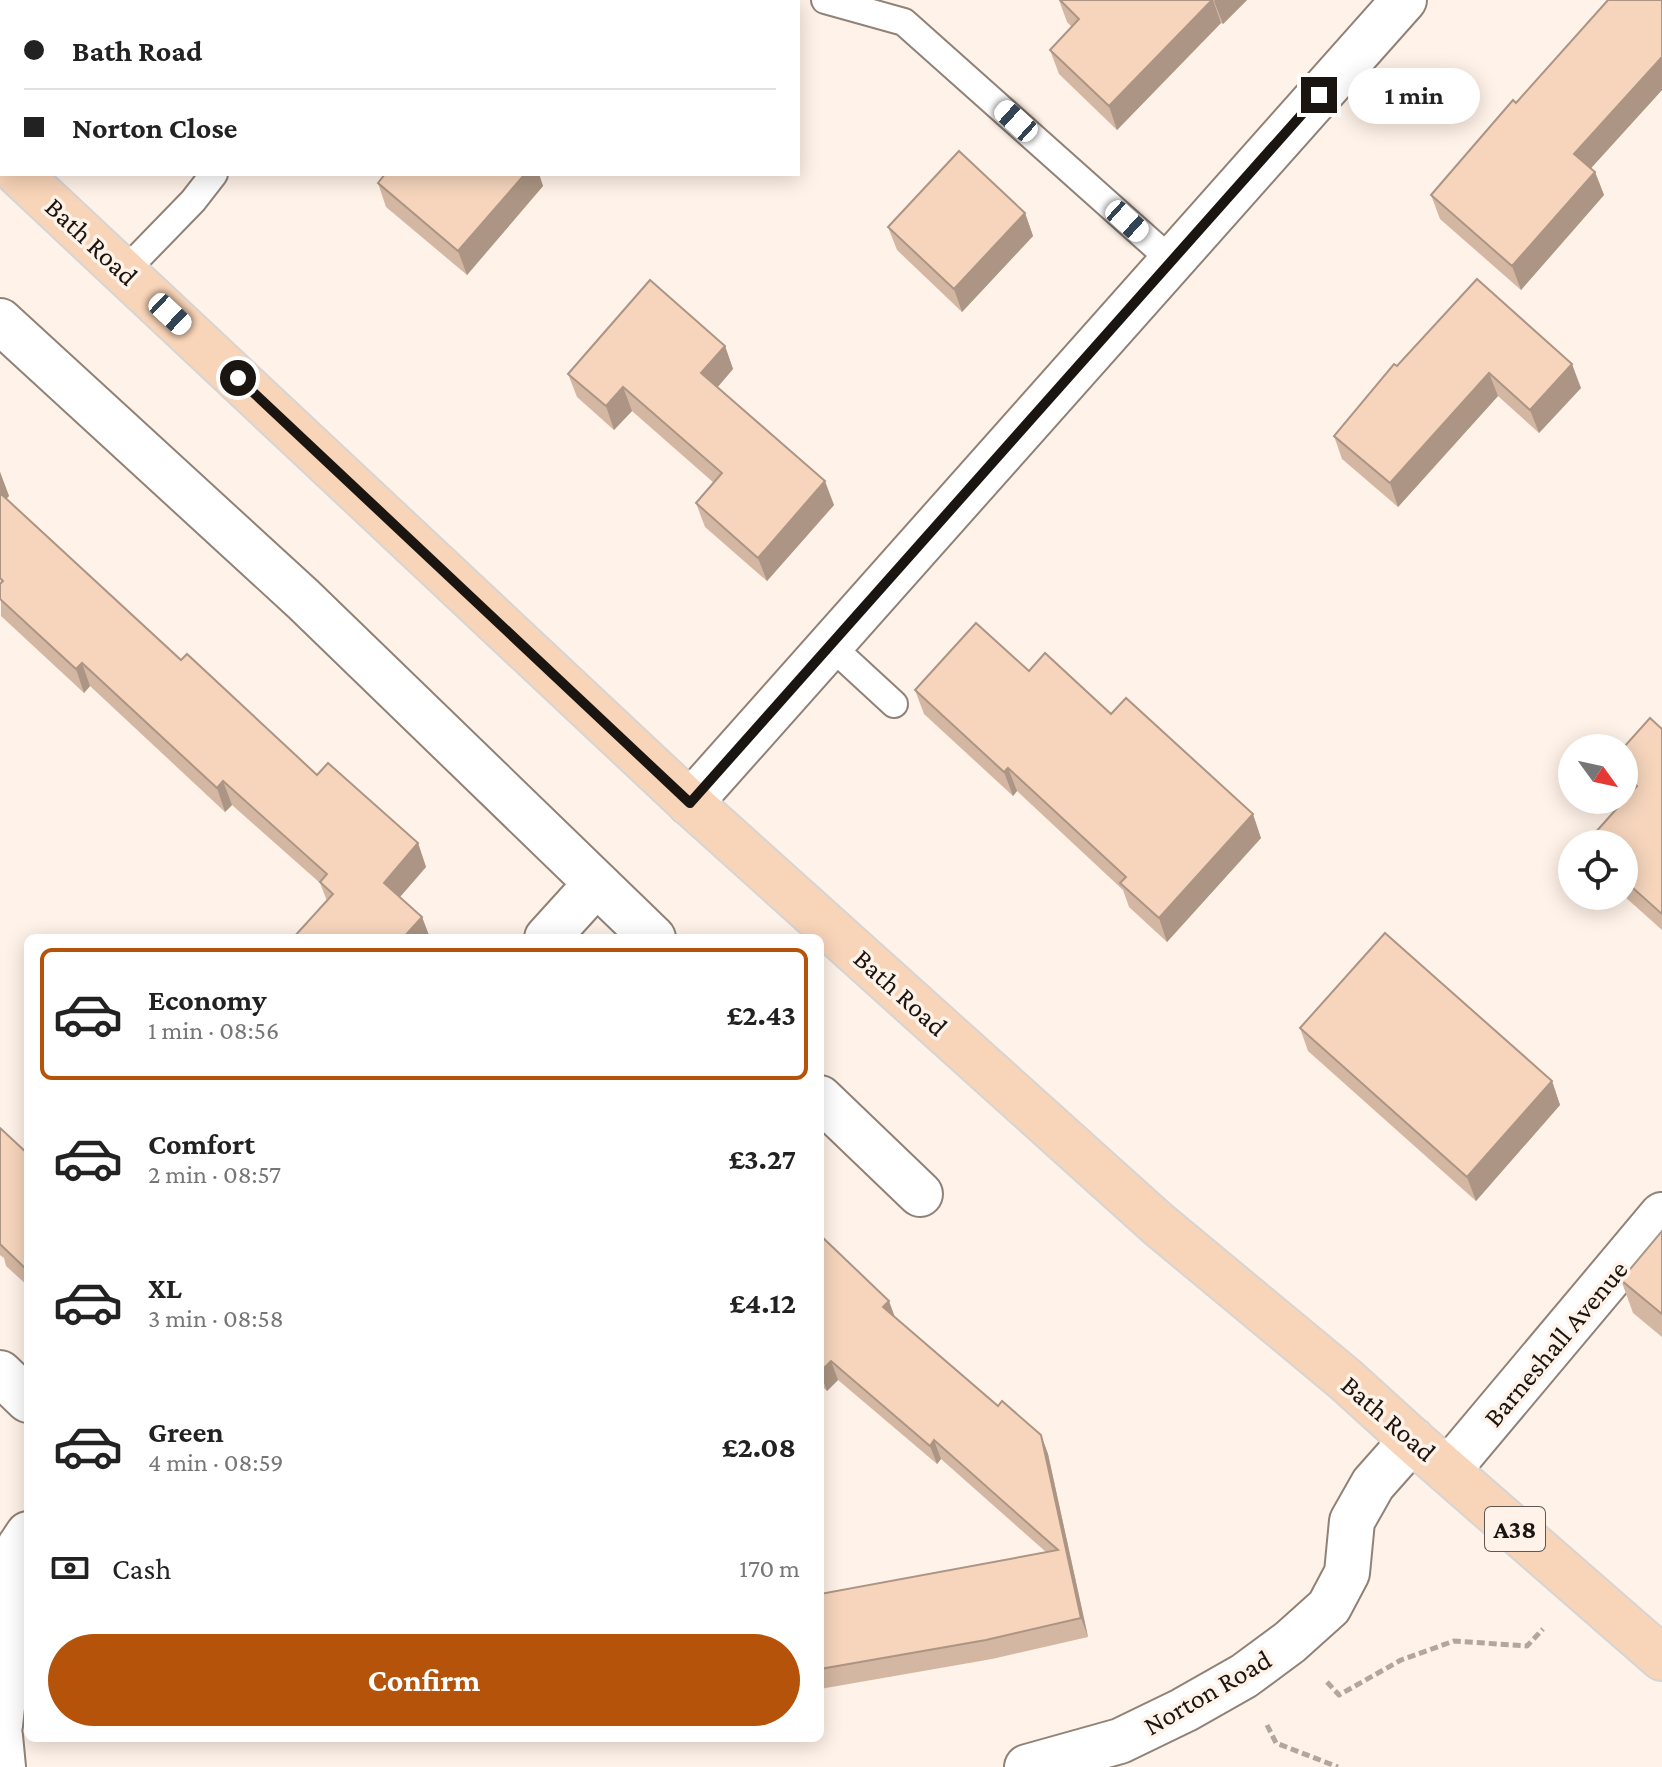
<!DOCTYPE html>
<meta charset="utf-8">
<style>
body{margin:0;font-family:"Crimson Pro",serif;background:#f2f2f2;color:#222;height:100vh;display:flex;flex-direction:column;font-size:30px;white-space:nowrap}
*{box-sizing:border-box;margin:0}
p{font-size:26px;color:#767676}
.icon{flex:none;width:44px;height:44px;fill:none;stroke:currentColor;stroke-width:2;stroke-linecap:round;stroke-linejoin:round}
.map{position:relative;flex:1;overflow:hidden}
.details{position:absolute;left:24px;top:934px;width:800px;height:808px;display:flex;flex-direction:column;background:#fff;border-radius:12px;box-shadow:0 4px 20px #0003}
.details>*{flex:none}
.top-card{position:absolute;left:0px;top:0px;width:800px;height:176px;box-shadow:0 4px 20px #0003;display:grid;align-content:center;height:176px;padding:0 24px;background:#fff}
.needle{width:52px;rotate:123deg}
.controls{position:absolute;left:1558px;top:734px;display:grid;gap:16px}
.controls a{display:grid;place-items:center;width:80px;height:80px;border-radius:50%;background:#fff;box-shadow:0 4px 20px #0003;font-size:40px}
.end{position:absolute;width:36px;height:36px;margin:-18px;border:10px solid #1b1511;background:#fff;box-shadow:0 0 0 4px #fff}
.from{border-radius:50%}
.bubble{position:absolute;height:56px;border-radius:28px;background:#fff;box-shadow:0 4px 20px #0003;font-size:26px;font-weight:700;line-height:56px;text-align:center}
.car{position:absolute;width:24px;height:48px;margin:-24px -12px;border-radius:10px;box-shadow:0 0 6px 2px #0007;background:linear-gradient(#fff 24%,#345 0 40%,#fff 0 76%,#345 0 86%,#fff 0)}
.top-card b{display:flex;align-items:center;gap:28px;height:76px;font-size:30px}
.top-card b+b{border-top:2px solid #e0e0e0}
.top-card i{width:20px;height:20px;background:#222}
ul{padding:14px 0 0;list-style:none}
li{display:flex;align-items:center;gap:24px;height:132px;margin:0 16px 12px;padding:0 8px;border:4px solid transparent;border-radius:12px}
li div{flex:1}
li b{display:block;font-size:30px}
li em{font-style:normal;font-weight:700}
li.selected{border-color:#b45309}
li>.icon{width:72px;height:72px;stroke-width:1.5}
.pay{display:flex;align-items:center;gap:20px;height:88px;padding:0 24px;font-size:30px}
.pay p{margin-inline-start:auto}
.cta{display:flex;gap:16px;margin-top:auto;padding:16px 24px}
.cta a{flex:1;height:92px;border-radius:48px;background:#b45309;color:#fff;font-size:32px;font-weight:700;line-height:92px;text-align:center}
.map>svg:first-child{display:block}
.lines{fill:none;stroke-linecap:round;stroke-linejoin:round}
.service-casing{stroke:#908277;stroke-width:30}
.minor-casing{stroke:#908277;stroke-width:48}
.primary-casing{stroke:#d6d5d4;stroke-width:48}
.path{stroke:#b2a79f;stroke-width:5;stroke-dasharray:8 4;stroke-linecap:butt}
.service{stroke:#fff;stroke-width:26}
.minor{stroke:#fff;stroke-width:44}
.primary{stroke:#f8d4b8;stroke-width:44}
.wall{fill:#d4b7a2}
.shaded-wall{fill:#ac9584}
.building{fill:#f6d5bc;stroke:#ac9584;stroke-width:2}
.route{stroke:#1b1511;stroke-width:10}
.labels{text-anchor:middle;stroke-width:7;stroke-linejoin:round;paint-order:stroke}
.shield{fill:#fff2e8;stroke:#5f5752;stroke-width:2}
.shield-label{font-size:26px;font-weight:bold;fill:#1b1511}
.street-label{font-size:28px;fill:#1b1511;stroke:#fff2e8}
</style>
<div class="map">
<svg width="1662" height="1767" viewBox="0 0 1662 1767">
<rect width="100%" height="100%" fill="#fff2e8"/>
<g class="lines">
<g class="service-casing">
<g id="service">
<polyline points="825,0 904,22 1172,261"/>
<polyline points="261,2 261,0"/>
<polyline points="125,271 193,201 214,174"/>
<polyline points="830,645 894,704"/>
</g>
</g>
<g class="minor-casing">
<g id="minor">
<polyline points="0,321 303,599 653,938"/>
<polyline points="690,803 1404,0"/>
<polyline points="547,938 596,884"/>
<polyline points="820,1098 920,1194"/>
<polyline points="0,1373 28,1400"/>
<polyline points="1448,1470 1662,1215"/>
<polyline points="0,1725 20,1546 28,1534"/>
<polyline points="0,1736 3,1767"/>
<polyline points="1027,1767 1120,1741 1184,1710 1244,1676 1290,1642 1329,1607 1347,1573 1352,1521 1373,1484 1412,1440"/>
</g>
</g>
<g class="primary-casing">
<polyline id="primary" points="19,174 690,803 1158,1224 1346,1380 1412,1440 1662,1658"/>
</g>
<g class="path">
<polyline points="1327,1682 1339,1695 1401,1660 1454,1641 1527,1646 1543,1629"/>
<polyline points="1267,1725 1276,1743 1338,1767"/>
</g>
<use href="#service" class="service"/>
<use href="#minor" class="minor"/>
<use href="#primary" class="primary"/>
</g>
<g class="wall">
<polygon points="1059,0 1247,0 1223,24 1221,23 1117,130 1059,74 1050,50 1072,27 1067,22"/>
<polygon points="1662,90 1591,168 1595,172 1604,195 1521,290 1440,219 1431,195 1516,103"/>
<polygon points="385,174 539,174 543,186 467,275 386,207 378,183"/>
<polygon points="1025,213 1033,236 962,312 897,250 888,227"/>
<polygon points="1477,279 1581,388 1539,433 1498,396 1398,507 1342,459 1334,436"/>
<polygon points="725,346 733,369 717,388 834,505 767,581 705,527 696,503 714,483 632,411 614,430 577,397 568,374"/>
<polygon points="0,472 9,496 6,499 181,660 317,775 418,843 426,867 400,897 422,917 430,938 293,938 327,901 320,883 232,805 225,812 90,686 84,693 1,616"/>
<polygon points="1029,671 1111,714 1261,838 1167,942 1129,907 1123,890 1017,791 1013,796 924,714 915,690"/>
<polygon points="1662,729 1662,930 1624,896 1624,844 1629,795 1624,791 1624,775"/>
<polygon points="1300,1028 1552,1081 1560,1105 1476,1201 1308,1051"/>
<polygon points="0,1128 28,1154 28,1286 6,1266 4,1258 0,1255"/>
<polygon points="1662,1231 1662,1337 1633,1313 1621,1280"/>
<polygon points="820,1235 895,1317 998,1406 1041,1435 1048,1454 1088,1637 992,1659 820,1689 820,1594 1046,1552 941,1459 937,1464 838,1380 827,1391 820,1384"/>
</g>
<g class="shaded-wall">
<polygon points="381,0 432,0 431,2 379,2"/>
<polygon points="1212,0 1213,0 1221,23 1117,130 1109,106"/>
<polygon points="1215,0 1247,0 1223,24 1214,1"/>
<polygon points="1662,57 1662,90 1583,177 1574,154"/>
<polygon points="1595,172 1604,195 1521,290 1512,266"/>
<polygon points="525,174 539,174 543,186 467,275 458,251"/>
<polygon points="1025,213 1033,236 962,312 954,289"/>
<polygon points="725,346 733,369 709,397 701,373"/>
<polygon points="1572,364 1581,388 1539,433 1530,410"/>
<polygon points="1489,373 1498,396 1398,507 1390,483"/>
<polygon points="623,387 632,411 614,430 606,406"/>
<polygon points="0,472 9,496 0,505"/>
<polygon points="825,481 834,505 767,581 758,558"/>
<polygon points="82,663 90,686 84,693 76,669"/>
<polygon points="1008,768 1017,791 1013,796 1004,772"/>
<polygon points="223,781 232,805 225,812 217,788"/>
<polygon points="1253,814 1261,838 1167,942 1159,918"/>
<polygon points="418,843 426,867 392,906 384,883"/>
<polygon points="422,917 430,938 403,938"/>
<polygon points="1552,1081 1560,1105 1476,1201 1467,1177"/>
<polygon points="889,1301 896,1320 883,1307"/>
<polygon points="831,1361 838,1380 827,1391 820,1372"/>
<polygon points="1041,1435 1048,1454 1088,1637 1081,1618"/>
<polygon points="934,1440 941,1459 937,1464 930,1446"/>
</g>
<g class="building">
<polygon points="274,0 381,0 379,2 275,2"/>
<polygon points="1060,0 1212,0 1109,106 1050,50 1079,19"/>
<polygon points="1608,0 1662,0 1662,57 1574,154 1595,172 1512,266 1431,195 1513,100 1516,103"/>
<polygon points="959,151 1025,213 954,289 888,227"/>
<polygon points="385,174 525,174 458,251 378,183"/>
<polygon points="1477,279 1572,364 1530,410 1489,373 1390,483 1334,436 1394,364 1397,366"/>
<polygon points="650,280 725,346 701,373 825,481 758,558 696,503 722,473 623,387 606,406 568,374"/>
<polygon points="0,493 181,660 187,654 317,775 328,763 418,843 384,883 422,917 403,938 293,938 333,894 320,882 327,874 223,781 217,788 82,663 76,669 0,599 0,584 3,581 0,578"/>
<polygon points="976,623 1029,671 1045,653 1111,714 1126,698 1253,814 1159,918 1120,883 1126,877 1008,768 1004,772 915,690"/>
<polygon points="1650,718 1662,729 1662,914 1624,880 1624,844 1585,844 1637,786 1624,775 1623,748"/>
<polygon points="1385,933 1552,1081 1467,1177 1300,1028"/>
<polygon points="0,1128 28,1154 28,1271 0,1244"/>
<polygon points="1662,1231 1662,1314 1621,1280"/>
<polygon points="820,1235 889,1301 883,1307 998,1406 1002,1401 1041,1435 1081,1618 986,1640 820,1669 820,1594 1058,1550 934,1440 930,1446 831,1361 820,1372"/>
</g>
<g class="lines">
<polyline class="route" points="238,378 690,803 1319,95"/>
</g>
<g class="labels">
<rect class="shield" x="1485" y="1507" width="60" height="44" rx="6"/>
<g class="shield-label">
<text x="1515" y="1538">A38</text>
</g>
<g class="street-label">
<text transform="translate(92 241) rotate(43)" y="10">Bath Road</text>
<text transform="translate(901 992) rotate(42)" y="10">Bath Road</text>
<text transform="translate(1555 1343) rotate(-50)" y="10">Barneshall Avenue</text>
<text transform="translate(1389 1418) rotate(41)" y="10">Bath Road</text>
<text transform="translate(1207 1692) rotate(-30)" y="10">Norton Road</text>
</g>
</g>
</svg>
<div class="controls">
<a><svg class="needle" viewBox="-14 -14 28 28"><path d="M0-13l5 13h-10z" fill="#e53935"/><path d="M0 13l5-13h-10z" fill="#767676"/></svg></a>
<a><svg class="icon" aria-label="locate" viewBox="0 0 24 24"><circle cx="12" cy="12" r="6"/><path d="M12 2v4M12 18v4M2 12h4M18 12h4"/></svg></a>
</div>
<i class="end from" style="left:238px;top:378px"></i>
<i class="end" style="left:1319px;top:95px"></i>
<div class="bubble" style="left:1348px;top:68px;width:132px">1 min</div>
<i class="car" style="left:1016px;top:121px;rotate:312deg"></i>
<i class="car" style="left:1127px;top:221px;rotate:132deg"></i>
<i class="car" style="left:170px;top:314px;rotate:133deg"></i>
<div class="top-card">
<b><i class="from"></i>Bath Road</b>
<b><i></i>Norton Close</b>
</div>
<section class="details">
<ul>
<li class="selected"><svg class="icon" aria-label="car" viewBox="0 0 24 24"><path d="M5 17H2v-5l4-1 3-4h7l3 4 3 1v5h-3M9 17h6M6 11h13"/><circle cx="7" cy="17" r="2"/><circle cx="17" cy="17" r="2"/></svg><div><b>Economy</b><p>1 min · 08:56</p></div><em>£2.43</em></li>
<li><svg class="icon" aria-label="car" viewBox="0 0 24 24"><path d="M5 17H2v-5l4-1 3-4h7l3 4 3 1v5h-3M9 17h6M6 11h13"/><circle cx="7" cy="17" r="2"/><circle cx="17" cy="17" r="2"/></svg><div><b>Comfort</b><p>2 min · 08:57</p></div><em>£3.27</em></li>
<li><svg class="icon" aria-label="car" viewBox="0 0 24 24"><path d="M5 17H2v-5l4-1 3-4h7l3 4 3 1v5h-3M9 17h6M6 11h13"/><circle cx="7" cy="17" r="2"/><circle cx="17" cy="17" r="2"/></svg><div><b>XL</b><p>3 min · 08:58</p></div><em>£4.12</em></li>
<li><svg class="icon" aria-label="car" viewBox="0 0 24 24"><path d="M5 17H2v-5l4-1 3-4h7l3 4 3 1v5h-3M9 17h6M6 11h13"/><circle cx="7" cy="17" r="2"/><circle cx="17" cy="17" r="2"/></svg><div><b>Green</b><p>4 min · 08:59</p></div><em>£2.08</em></li>
</ul>
<div class="pay"><svg class="icon" aria-label="cash" viewBox="0 0 24 24"><path d="M3 7h18v10H3z"/><circle cx="12" cy="12" r="2"/></svg>Cash<p>170 m</p></div>
<div class="cta"><a>Confirm</a></div>
</section>
</div>
